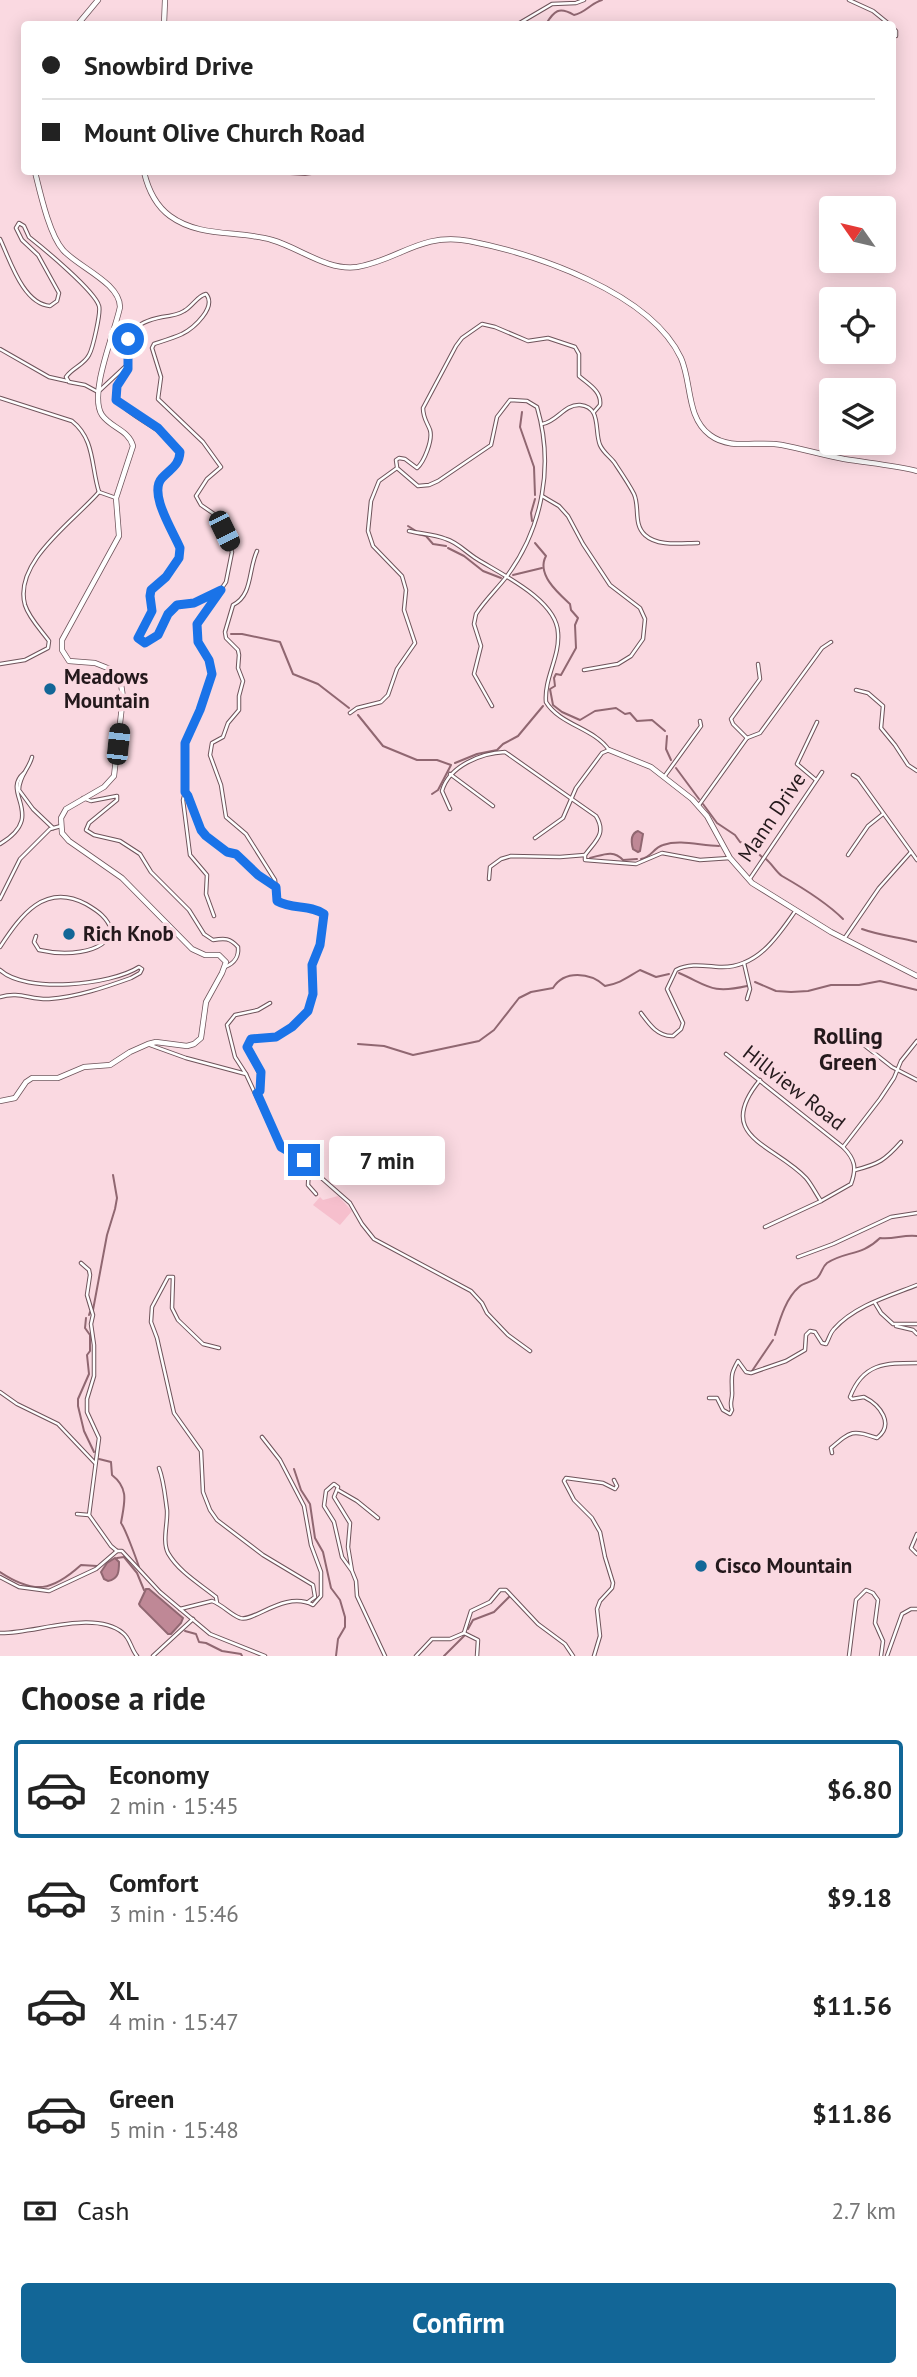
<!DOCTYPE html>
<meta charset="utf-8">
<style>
body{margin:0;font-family:"PT Sans",sans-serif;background:#f2f2f2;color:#222;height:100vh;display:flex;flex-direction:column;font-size:26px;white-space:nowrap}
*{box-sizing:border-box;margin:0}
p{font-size:23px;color:#767676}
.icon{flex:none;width:38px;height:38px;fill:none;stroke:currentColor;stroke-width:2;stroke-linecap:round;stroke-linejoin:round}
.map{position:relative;height:1656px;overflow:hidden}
.panel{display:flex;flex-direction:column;background:#fff;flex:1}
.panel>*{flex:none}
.hud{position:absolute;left:21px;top:21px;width:875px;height:154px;border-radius:7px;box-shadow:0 4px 18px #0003;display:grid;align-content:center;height:154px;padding:0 21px;background:#fff}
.needle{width:46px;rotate:304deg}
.buttons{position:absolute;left:819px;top:196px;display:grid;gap:14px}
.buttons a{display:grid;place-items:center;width:77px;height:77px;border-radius:7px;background:#fff;box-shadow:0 4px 18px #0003;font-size:35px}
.end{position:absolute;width:32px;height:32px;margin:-16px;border:9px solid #1a73e8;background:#fff;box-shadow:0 0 0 4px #fff}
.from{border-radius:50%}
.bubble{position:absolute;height:49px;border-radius:7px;background:#fff;box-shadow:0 4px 18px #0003;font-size:23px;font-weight:800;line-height:49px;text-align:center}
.car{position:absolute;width:21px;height:42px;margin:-21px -10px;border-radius:9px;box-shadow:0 0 5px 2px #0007;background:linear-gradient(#222 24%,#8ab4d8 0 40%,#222 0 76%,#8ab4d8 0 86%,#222 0)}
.hud b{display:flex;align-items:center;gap:24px;height:66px;font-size:26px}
.hud b+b{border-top:2px solid #e0e0e0}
.hud i{width:18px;height:18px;background:#222}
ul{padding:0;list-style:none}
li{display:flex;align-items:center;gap:21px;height:98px;margin:0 14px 10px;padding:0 7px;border:4px solid transparent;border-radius:7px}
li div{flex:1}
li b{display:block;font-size:26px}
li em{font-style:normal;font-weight:800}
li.selected{border-color:#126697}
li>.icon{width:63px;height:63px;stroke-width:1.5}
h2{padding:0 21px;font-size:32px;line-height:84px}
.pay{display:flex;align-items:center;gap:18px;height:77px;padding:0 21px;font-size:26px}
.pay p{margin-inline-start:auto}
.primary-button{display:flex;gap:14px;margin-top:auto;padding:14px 21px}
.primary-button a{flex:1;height:80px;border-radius:7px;background:#126697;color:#fff;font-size:28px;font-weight:800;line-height:80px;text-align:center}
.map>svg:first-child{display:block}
.green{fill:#f6bfcd}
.water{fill:#bf8896;stroke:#906771;stroke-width:2}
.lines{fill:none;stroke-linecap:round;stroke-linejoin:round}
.stream{stroke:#906771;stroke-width:2}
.street-casing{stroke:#6e535a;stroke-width:4.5}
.secondary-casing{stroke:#6e535a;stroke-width:6}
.street{stroke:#fff;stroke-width:2.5}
.secondary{stroke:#fff;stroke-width:4.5}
.route{stroke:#1a73e8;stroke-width:9}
.poi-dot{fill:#126697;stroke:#fad9e1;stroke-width:2.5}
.labels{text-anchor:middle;stroke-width:7;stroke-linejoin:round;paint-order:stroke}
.poi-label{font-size:21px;font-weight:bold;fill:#24191c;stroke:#fad9e1;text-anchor:start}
.street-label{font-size:21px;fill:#24191c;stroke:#fad9e1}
.neighbourhood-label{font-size:23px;font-weight:bold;fill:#24191c;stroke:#fad9e1}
</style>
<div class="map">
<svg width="917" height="1656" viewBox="0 0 917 1656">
<rect width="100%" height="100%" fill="#fad9e1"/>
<polygon class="green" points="338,1196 352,1211 340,1225 313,1205 320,1197 323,1200"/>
<g class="water">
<path d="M638,831l5,3 -3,17 -2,1 -5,-3c-2,-7 -3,-15 5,-18z"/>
<path d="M115,1558l4,4c0,9 0,17 -11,19l-4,-2 -3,-7 6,-9z"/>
<polygon points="146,1589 149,1589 183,1618 181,1623 171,1634 168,1634 140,1606 139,1604"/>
</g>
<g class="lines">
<g class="stream">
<path d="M546,24c8,-13 13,-18 28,-9 11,-2 17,-12 28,-15"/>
<polyline points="275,173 305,175 325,172"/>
<polyline points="522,412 520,427 534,467 535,495"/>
<polyline points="532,521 531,513 535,499"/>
<polyline points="408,526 416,531"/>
<polyline points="418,534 426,536 433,544 446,546"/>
<path d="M535,543l11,13c-10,18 12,37 24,48l1,6 7,8 -3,7 1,23 -15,27 -5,-1 -2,4 1,8 -5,3 3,16 9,7 18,8 15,-9 21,-3 9,6 5,-1 7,8 15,-1 13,11"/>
<polyline points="448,548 464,556 483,571 501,578"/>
<polyline points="513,575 542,568"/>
<polyline points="231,634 242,634 280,642 293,674 318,684 349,708"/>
<polyline points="358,715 383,746 417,760 437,760 451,765 438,790 432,794"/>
<polyline points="667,736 666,749 671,760"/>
<polyline points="455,763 477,754 497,750 503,744 518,736 543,706"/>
<polyline points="676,768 699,799"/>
<polyline points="703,804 717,823 735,835 740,842 749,845 762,857"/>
<path d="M590,858c13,-3 23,-9 33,2l14,-1"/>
<path d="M641,859c11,-2 12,-11 22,-14 18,-6 38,1 56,1"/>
<path d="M766,859c6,5 11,14 16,17 21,12 44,26 61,43"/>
<path d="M862,929c19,7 37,8 55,13"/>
<path d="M679,973c30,13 32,21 68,13"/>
<polyline points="755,982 776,991 791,992 808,991 831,985 859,985 880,981 917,990"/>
<path d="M358,1044l26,2 29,9 66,-14 15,-11 25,-32 12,-6 22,-4c11,-18 37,-16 52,-2 16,-3 21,-8 35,-16l16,7 13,-3"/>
<polyline points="93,1310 107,1235 115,1209 117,1198 113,1175"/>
<polyline points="89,1315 90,1312"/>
<polyline points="86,1318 85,1328 90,1335 90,1351 87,1355 89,1374 78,1399 78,1406 84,1431 94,1452"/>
<path d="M775,1335c5,-16 11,-37 24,-48 5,-5 15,-5 19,-10 4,-4 4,-10 9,-14 18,-12 35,-7 53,-25 13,2 24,-4 37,-2"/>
<polyline points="752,1371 773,1340"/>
<path d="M99,1459l12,3 1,13c18,14 12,29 9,48 4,5 15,35 18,44"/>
<polyline points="294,1469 301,1490 310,1504 315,1538 323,1552 331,1588 340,1600 345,1617 345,1627 338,1639 336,1656"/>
<polyline points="117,1558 124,1557 137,1573 144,1590"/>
<path d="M0,1572c35,23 52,19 81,-7l16,1"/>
<polyline points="468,1629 473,1620 494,1612 510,1596"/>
<polyline points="185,1631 196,1634 199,1642 206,1643 222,1651 241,1654 242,1656"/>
<polyline points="444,1656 465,1635"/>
</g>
<g class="street-casing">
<g id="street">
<polyline points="849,0 873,11 889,24"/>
<polyline points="518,24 552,4 576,3 584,0"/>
<polyline points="892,27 896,31 896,36"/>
<path d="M0,239c10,21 23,65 50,67l7,-5 2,-8 -21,-38 -16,-15 -6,-12 3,-5 5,3 5,11c14,11 66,54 70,69 2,6 -6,42 -10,49 -5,10 -17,13 -23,22l3,5 16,3 13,7 29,-27c3,-29 0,-41 35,-48 8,-1 16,-2 22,-6 9,-5 13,-15 22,-17 11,13 -12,34 -24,40 -9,4 -19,7 -28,10l-2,4 9,29 -3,22 45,43 18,25 -14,12 -11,17 5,9 16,11 15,36 -6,30 -29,42 1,18 11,18 3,14 -12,36 -15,33v49"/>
<polyline points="0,349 49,377 67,381"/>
<path d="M127,365l1,4 -11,17 -1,14c19,21 47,27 64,52 -2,15 -10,16 -19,27 -12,15 13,53 20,69l-2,10 -13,19 -15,14 -1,5 2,15 -14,27 8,5 12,-8 10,-21 9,-9 17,-2 26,-12"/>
<path d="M0,398l72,23c23,18 19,46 27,71"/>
<path d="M542,424c15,-2 22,-20 38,-19 22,2 14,26 20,40 3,7 9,11 14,17 6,9 15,22 20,32 6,13 -1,30 11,41 13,12 37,8 53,8"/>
<path d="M397,467l-1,-7 3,-2 6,1 12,9c7,-6 16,-28 13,-38 -3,-8 -7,-12 -7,-22l33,-62 6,-8 20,-14 13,3 33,14 20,-3 27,9 4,7v22c9,8 23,15 21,29l-6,7"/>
<polyline points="99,492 116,498"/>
<polyline points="542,496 559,506 568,516 583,544 610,585 640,608 645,619 643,639 631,656 618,664 584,670"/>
<path d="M409,531c12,3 24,3 37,8 11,3 21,14 31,20 24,15 80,41 81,74 2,24 -14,45 -12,69 14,23 48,26 63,48l-7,3 -26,35 -13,30 -28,20"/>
<path d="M257,551c-9,19 -4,44 -24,54l-8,27 1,6 12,12 1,5 -1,13 5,13 -4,15v14l-11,13 -5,14 -11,6 -2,12 11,30 5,32 20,17 29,46 2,21c16,9 31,3 47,13 2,17 -7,32 -11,48 -2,8 0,13 1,22 2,22 -13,37 -30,48 -12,8 -26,2 -36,10 -1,21 16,23 12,49l-3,2"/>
<path d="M0,664l25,-4 23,-12 1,-7c-8,-11 -20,-23 -24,-36 -12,-43 49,-84 74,-113"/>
<polyline points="856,690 868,693 883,706 881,728 895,745 908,765 917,771"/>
<path d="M350,713l7,-5 24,-6 7,-7 9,-26 18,-26 -11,-33 2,-20 -4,-14 -29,-30 -5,-15 3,-30 8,-20 18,-13 21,18 11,-1 9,-4 53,-36 6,-28 13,-17 17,1 10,6c17,58 6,120 -30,169 -10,13 -22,24 -31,38l-2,10 7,22 -7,28 18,32"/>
<polyline points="747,738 760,733 822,648 831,642"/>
<polyline points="747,738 733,724 731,719 760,679 758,664"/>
<path d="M32,757c-3,12 -13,19 -13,33l14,19 20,19"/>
<polyline points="450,774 493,806"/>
<polyline points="853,775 858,778 917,860"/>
<polyline points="664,777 701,726 700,721"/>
<polyline points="816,780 797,764 817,722"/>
<path d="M83,798l8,3 26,-5v4l-28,23 -3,7 8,5 26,6 20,13 11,18 38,38 15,24 9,6c12,-2 17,-2 25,7 1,10 -3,16 -13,20"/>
<polyline points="699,805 747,738"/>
<path d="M450,809l-8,-18c7,-25 39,-38 63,-39l91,64c11,18 -1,25 -11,39v5l51,4 26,-11 38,7 30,-2"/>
<path d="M0,844c48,-29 0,-51 24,-71"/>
<polyline points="848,855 868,826 883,814"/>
<polyline points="489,879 490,867 501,859 511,856 560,857 585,855"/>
<polyline points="749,880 822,772"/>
<polyline points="0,899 20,859 50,829 61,826"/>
<path d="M214,916l-8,-22 1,-19 -17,-20 -7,-55 2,-8 4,4c10,26 10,36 34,53 7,4 13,5 20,10 11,10 20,20 33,28"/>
<polyline points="844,939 879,888 911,852"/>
<path d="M0,947c21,-32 45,-65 86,-43 12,7 21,13 26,27 -9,25 -51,24 -73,19l-5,-8 2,-6"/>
<polyline points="744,963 750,989 747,999"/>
<path d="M0,970c26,24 111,15 139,-3l3,2 -2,4 -9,5c-25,9 -54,19 -82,21 -18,1 -30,-8 -49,-2"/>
<path d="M641,1013c8,11 17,24 32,23l8,-7 2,-6 -16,-34 9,-19c14,-7 28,-4 43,-3 37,2 58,-29 77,-57"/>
<polyline points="855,1038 892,1067 917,1080"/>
<polyline points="150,1045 186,1058 246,1074 280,1147 304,1160 309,1167 350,1203 362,1224 374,1239 471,1291 482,1303 487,1313 508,1335 530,1351"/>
<path d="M726,1054l117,93c12,12 14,21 8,37l-30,17 -56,26"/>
<polyline points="246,1074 235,1057 227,1025 235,1015 258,1010 270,1003"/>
<path d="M760,1080c-47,57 14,64 46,98 6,7 10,16 15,23"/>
<polyline points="843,1147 880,1099 894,1078 901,1061 917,1041"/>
<polyline points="309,1167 308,1185 316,1194"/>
<path d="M855,1170c24,-6 30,-10 46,-28"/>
<polyline points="798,1257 833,1244 891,1217 917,1213"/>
<polyline points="81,1263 89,1270 90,1275 87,1295 93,1315 91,1324 94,1345 94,1376 87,1399 87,1412 99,1438 89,1515 111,1546 117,1551 122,1551 160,1592 210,1634 265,1656"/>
<polyline points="875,1303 881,1313 893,1324 917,1324"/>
<polyline points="896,1326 913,1330 917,1334"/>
<polyline points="219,1348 203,1344 178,1320 172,1308 173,1277 168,1277 152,1307 151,1322 157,1338 174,1413 201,1451 203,1492 210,1510 217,1520 263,1555 313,1585 315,1597 308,1602"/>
<polyline points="0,1392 17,1404 58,1424 95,1463"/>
<path d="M709,1398h8l6,12 7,4 2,-4c-3,-8 1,-11 0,-19 0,-15 -2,-16 6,-30l8,11 5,1 35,-12 19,-11 1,-15 4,-4 5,1 7,11 4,1c3,-5 4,-11 8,-15 20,-23 55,-33 83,-44"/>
<path d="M832,1453l-1,-5c21,-18 21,-18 46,-10 18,-14 3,-33 -13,-41l-12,2 -2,-2c13,-34 35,-34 67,-34"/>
<path d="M159,1468c5,13 6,28 8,42 1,13 -5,31 1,43 11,19 32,31 48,44l1,6"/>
<polyline points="338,1490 357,1501 378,1518"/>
<polyline points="77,1514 89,1515"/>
<polyline points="917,1534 911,1548 917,1554"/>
<polyline points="352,1571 348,1547 350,1523 334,1497 338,1487 334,1484 326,1491 324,1506 334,1522 342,1557 352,1571 356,1581 357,1596 385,1656"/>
<polyline points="0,1577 19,1587 49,1591 96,1569 117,1551"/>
<path d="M180,1609l32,-8c11,4 19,14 28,17 13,5 45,-28 73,-13l8,-9v-24l-10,-27 -7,-39 -24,-46 -18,-23"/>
<path d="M0,1633c34,1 94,-24 123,0 7,5 8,16 14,23"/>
<polyline points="464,1633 471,1611 490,1602 500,1590 506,1590 538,1624 565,1644 573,1656"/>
<polyline points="153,1656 193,1619"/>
<polyline points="416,1656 432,1639 450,1639 464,1633 478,1640 477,1656"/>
<polyline points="594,1656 600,1636 597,1609 600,1601 612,1588 613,1583 605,1557 600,1532 592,1518 574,1500 564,1481 566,1478 603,1483 615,1489 617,1486 614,1480"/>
<polyline points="849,1656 856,1600 866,1590 873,1593 878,1600 875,1623 883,1641 881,1656"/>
<polyline points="887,1656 902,1614 911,1609 917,1609"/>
</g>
</g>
<g class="secondary-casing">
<g id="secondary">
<polyline points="78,24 98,0"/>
<polyline points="164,24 165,0"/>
<path d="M144,172c4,17 11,33 26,44 30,22 68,14 102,24 28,8 55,31 85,27 42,-7 64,-35 112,-26 66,13 181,51 212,117 11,25 5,59 29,77 21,16 48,5 72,10 21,4 41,10 62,14 24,4 49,6 73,12"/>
<polyline points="609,750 651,767 692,799 707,816 730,858 752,883 831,932 917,976"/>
<path d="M0,1101l15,-3 11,-16 6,-4h26l26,-11 26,-2 20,-13 18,-8 8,-2 31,4 7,-2 7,-6 5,-36 16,-29 4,-11 -7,-7h-14l-13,-6 -70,-71 -53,-37 -7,-8 -1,-15 5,-9 38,-22 10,-11 9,-79 -2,-13 -11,-15 -15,-6 -26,-2 -7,-11v-10l57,-104 -3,-38 17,-52c-4,-16 -22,-18 -31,-31 -14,-21 13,-83 18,-108 0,-24 -42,-40 -57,-57 -14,-16 -23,-58 -28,-78"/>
</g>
</g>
<use href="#street" class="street"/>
<use href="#secondary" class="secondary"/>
</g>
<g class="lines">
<path class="route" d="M128,339v30l-11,17 -1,14 42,28 22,24c-1,14 -9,16 -18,26 -14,15 11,53 18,70l-1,10 -13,19 -15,13 -1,6 2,15 -14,27 7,5 13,-8 10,-21 9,-9 17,-2 27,-13 -24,34 1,18 11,18 3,14 -12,36 -15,33v49l3,4 13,34 5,6 21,16 9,2 22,21 18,12 1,14c16,9 32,3 47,13l-4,31 -8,20 1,29 -5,17 -16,16 -16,10 -25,2 -4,8 14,25 -1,19 -3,2 24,54 23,13"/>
</g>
<g class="poi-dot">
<circle cx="50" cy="689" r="7"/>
<circle cx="69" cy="934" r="7"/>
<circle cx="701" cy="1566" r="7"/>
</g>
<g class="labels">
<g class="poi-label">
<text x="64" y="684">Meadows<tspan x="64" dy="24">Mountain</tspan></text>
<text x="83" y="941">Rich Knob</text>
<text x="715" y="1573">Cisco Mountain</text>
</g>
<g class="street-label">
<text transform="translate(772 817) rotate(-56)" y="7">Mann Drive</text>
<text transform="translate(794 1088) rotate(38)" y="7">Hillview Road</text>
</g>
<g class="neighbourhood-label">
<text x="848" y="1044">Rolling<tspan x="848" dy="26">Green</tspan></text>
</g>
</g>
</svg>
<div class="buttons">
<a><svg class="needle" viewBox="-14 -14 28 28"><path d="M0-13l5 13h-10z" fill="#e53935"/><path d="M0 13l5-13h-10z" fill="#767676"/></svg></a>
<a><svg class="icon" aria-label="locate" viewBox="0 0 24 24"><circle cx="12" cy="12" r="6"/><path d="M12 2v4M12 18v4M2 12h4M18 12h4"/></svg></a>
<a><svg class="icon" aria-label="layers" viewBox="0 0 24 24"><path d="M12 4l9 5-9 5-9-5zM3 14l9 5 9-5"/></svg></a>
</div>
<i class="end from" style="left:128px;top:339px"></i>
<i class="end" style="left:304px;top:1160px"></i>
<div class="bubble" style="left:329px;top:1136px;width:116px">7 min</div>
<i class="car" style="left:224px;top:531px;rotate:154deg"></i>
<i class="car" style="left:118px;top:744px;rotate:6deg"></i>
<div class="hud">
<b><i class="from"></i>Snowbird Drive</b>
<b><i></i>Mount Olive Church Road</b>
</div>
</div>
<section class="panel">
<h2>Choose a ride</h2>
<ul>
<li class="selected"><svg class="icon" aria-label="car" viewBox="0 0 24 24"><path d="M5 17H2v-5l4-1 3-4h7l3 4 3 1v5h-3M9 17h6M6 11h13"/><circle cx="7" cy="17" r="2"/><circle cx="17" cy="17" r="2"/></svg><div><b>Economy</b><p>2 min · 15:45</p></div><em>$6.80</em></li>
<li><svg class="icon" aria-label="car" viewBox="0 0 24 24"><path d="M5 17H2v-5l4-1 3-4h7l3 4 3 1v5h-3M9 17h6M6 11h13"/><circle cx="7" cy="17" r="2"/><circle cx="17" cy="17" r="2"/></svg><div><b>Comfort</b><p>3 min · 15:46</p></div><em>$9.18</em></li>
<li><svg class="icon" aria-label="car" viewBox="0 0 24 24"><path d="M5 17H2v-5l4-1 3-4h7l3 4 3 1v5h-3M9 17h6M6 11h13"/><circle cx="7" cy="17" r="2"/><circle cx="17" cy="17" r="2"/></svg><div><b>XL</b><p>4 min · 15:47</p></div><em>$11.56</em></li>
<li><svg class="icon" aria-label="car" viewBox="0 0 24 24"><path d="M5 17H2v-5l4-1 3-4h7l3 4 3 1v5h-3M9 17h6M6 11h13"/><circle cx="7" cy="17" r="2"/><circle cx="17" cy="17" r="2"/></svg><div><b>Green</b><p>5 min · 15:48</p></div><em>$11.86</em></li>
</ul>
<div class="pay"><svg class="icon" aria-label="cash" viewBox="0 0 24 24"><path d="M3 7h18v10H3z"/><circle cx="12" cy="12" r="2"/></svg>Cash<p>2.7 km</p></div>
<div class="primary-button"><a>Confirm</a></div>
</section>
